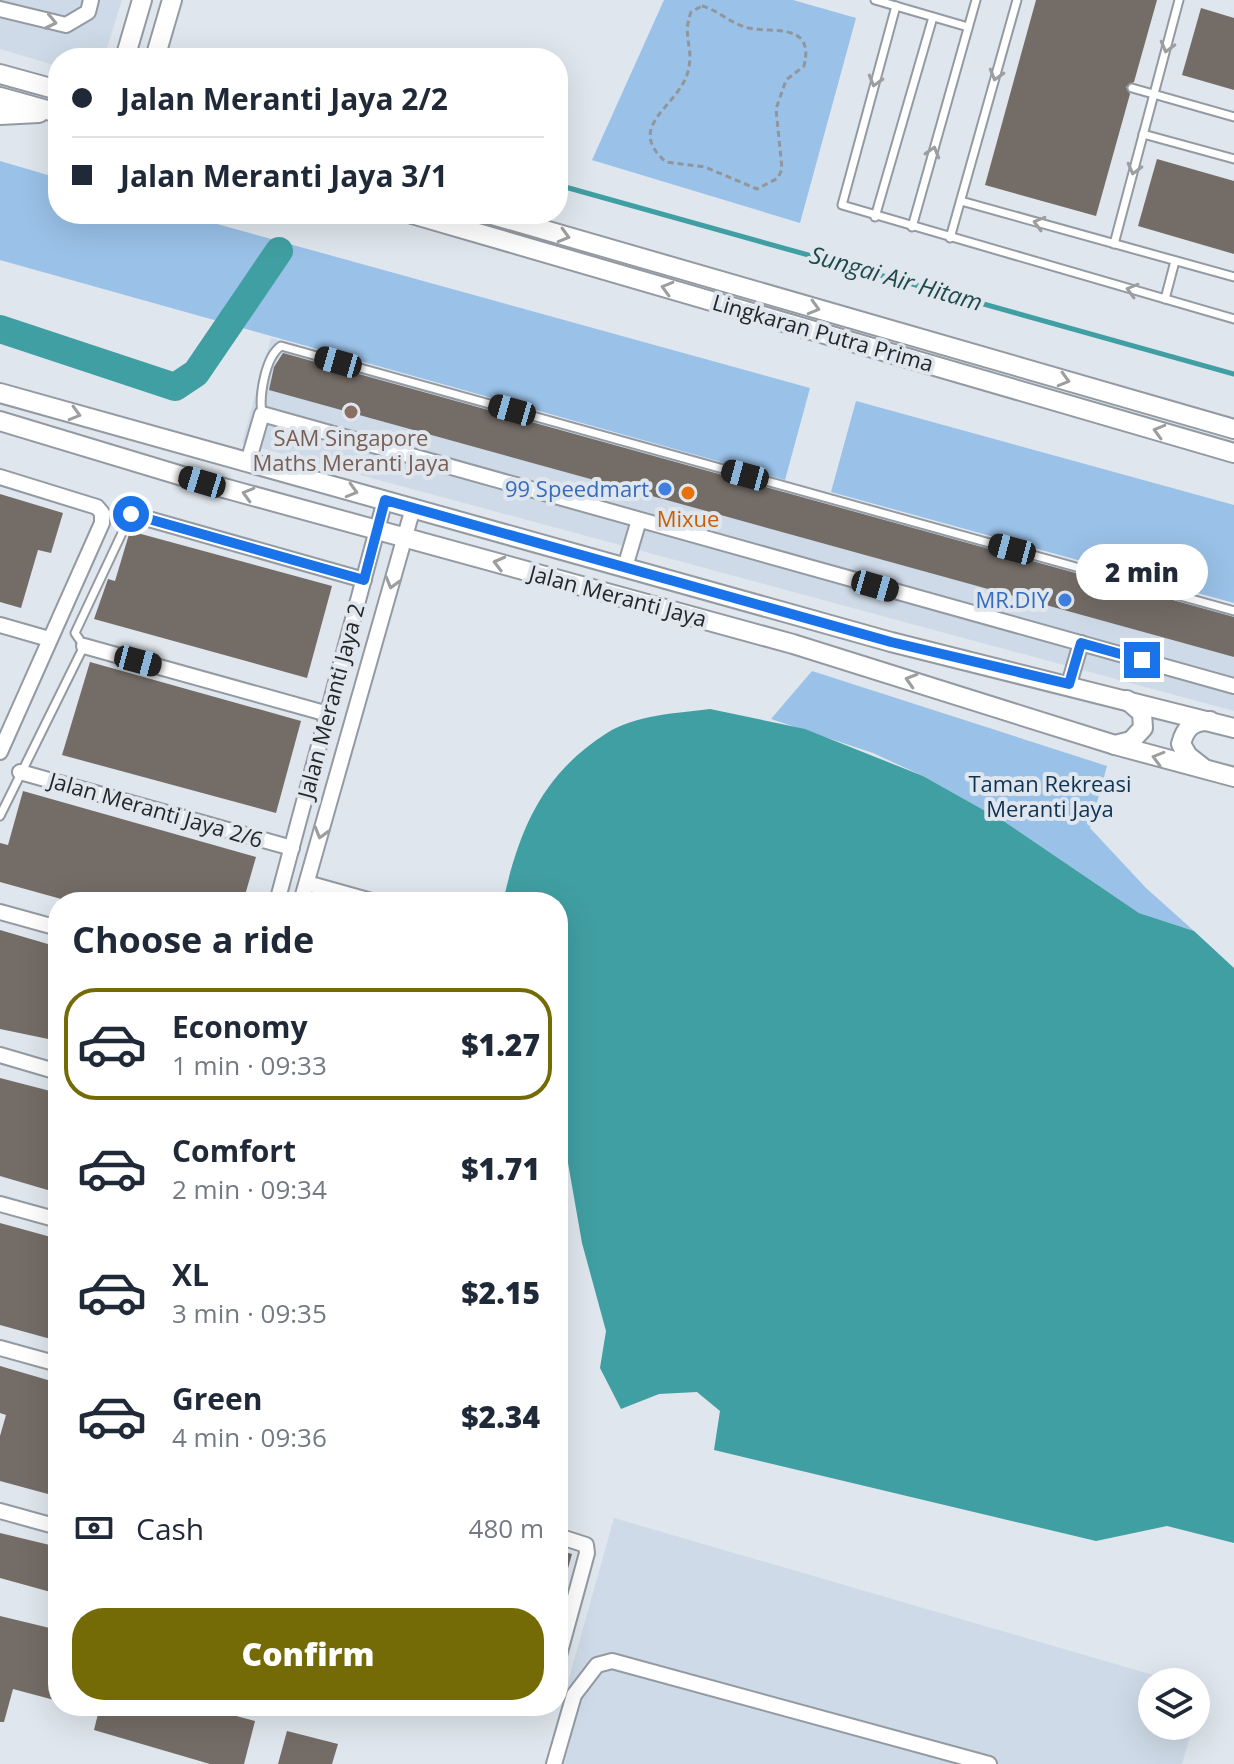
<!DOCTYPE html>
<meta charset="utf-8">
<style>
body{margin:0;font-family:"Open Sans",sans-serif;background:#f2f2f3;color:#1f2937;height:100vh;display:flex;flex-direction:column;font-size:30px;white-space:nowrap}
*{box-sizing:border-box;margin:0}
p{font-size:26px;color:#747a83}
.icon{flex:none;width:44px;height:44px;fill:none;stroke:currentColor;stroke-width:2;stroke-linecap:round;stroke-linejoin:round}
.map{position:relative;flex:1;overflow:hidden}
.details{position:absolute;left:48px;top:892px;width:520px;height:824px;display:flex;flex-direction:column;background:#fff;border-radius:32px;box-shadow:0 8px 32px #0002}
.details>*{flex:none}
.guide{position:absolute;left:48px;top:48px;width:520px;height:176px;border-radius:32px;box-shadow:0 8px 32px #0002;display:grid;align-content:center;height:176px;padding:0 24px;background:#fff}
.tools{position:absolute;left:1138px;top:1668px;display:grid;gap:16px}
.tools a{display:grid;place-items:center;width:72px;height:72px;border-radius:50%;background:#fff;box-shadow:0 8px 32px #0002;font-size:40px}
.end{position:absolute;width:36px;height:36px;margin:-18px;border:10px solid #1a73e8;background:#fff;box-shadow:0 0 0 4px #fff}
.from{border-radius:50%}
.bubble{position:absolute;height:56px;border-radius:28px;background:#fff;box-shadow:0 8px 32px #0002;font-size:26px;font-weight:800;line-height:56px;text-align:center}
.car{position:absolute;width:24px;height:48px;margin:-24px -12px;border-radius:10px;box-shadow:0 0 6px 2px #0007;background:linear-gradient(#222 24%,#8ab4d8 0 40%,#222 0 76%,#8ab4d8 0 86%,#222 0)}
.guide b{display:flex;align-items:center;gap:28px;height:76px;font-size:30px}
.guide b+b{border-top:2px solid #e0e1e3}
.guide i{width:20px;height:20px;background:#1f2937}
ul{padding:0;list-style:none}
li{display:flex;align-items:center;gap:24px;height:112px;margin:0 16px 12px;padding:0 8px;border:4px solid transparent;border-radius:32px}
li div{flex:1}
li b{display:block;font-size:30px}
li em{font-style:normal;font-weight:800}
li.selected{border-color:#746b06}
li>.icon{width:72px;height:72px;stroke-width:1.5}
h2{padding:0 24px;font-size:36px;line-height:96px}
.pay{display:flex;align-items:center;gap:20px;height:88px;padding:0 24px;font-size:30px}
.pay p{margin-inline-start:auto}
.button{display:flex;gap:16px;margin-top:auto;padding:16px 24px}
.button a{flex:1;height:92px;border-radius:32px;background:#746b06;color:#fff;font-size:32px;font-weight:800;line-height:92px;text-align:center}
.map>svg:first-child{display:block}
.built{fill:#cedae7}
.green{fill:#9ac1e8}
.water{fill:#409fa2}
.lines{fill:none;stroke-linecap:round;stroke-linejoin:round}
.stream{stroke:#409fa2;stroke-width:5}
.river{stroke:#409fa2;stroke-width:28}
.building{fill:#746c66}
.lane-casing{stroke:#939aa1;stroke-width:11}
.street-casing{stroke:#939aa1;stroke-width:18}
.secondary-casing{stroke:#939aa1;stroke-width:22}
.path{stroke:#91969b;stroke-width:3;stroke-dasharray:6 4;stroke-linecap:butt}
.lane{stroke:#fff;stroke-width:7}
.street{stroke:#fff;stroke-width:14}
.secondary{stroke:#fff;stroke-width:18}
.oneway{stroke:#9c9e9f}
.route{stroke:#1a73e8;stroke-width:10}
.education-dot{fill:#8d6e63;stroke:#dfe6ed;stroke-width:3}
.shop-dot{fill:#3f7fe0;stroke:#dfe6ed;stroke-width:3}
.food-dot{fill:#e8710a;stroke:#dfe6ed;stroke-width:3}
.labels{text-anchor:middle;stroke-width:8;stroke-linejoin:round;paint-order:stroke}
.street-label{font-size:22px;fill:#242729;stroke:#dfe6ed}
.education-label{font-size:22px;fill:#785e54;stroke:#dfe6ed}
.shop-label{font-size:22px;fill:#366cbe;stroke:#dfe6ed;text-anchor:end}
.food-label{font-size:22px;fill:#c56008;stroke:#dfe6ed}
.park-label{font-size:22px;fill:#0e3353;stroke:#dfe6ed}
.water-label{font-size:24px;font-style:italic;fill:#1f4a4b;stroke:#dfe6ed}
</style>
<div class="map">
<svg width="1234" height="1764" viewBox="0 0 1234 1764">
<rect width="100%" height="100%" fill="#dfe6ed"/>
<g class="built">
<polygon points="0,0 122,0 107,48 75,58 58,58 54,65 0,49"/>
<polygon points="271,338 1234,607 1234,711 242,443"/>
<polygon points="614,1518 1177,1682 1152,1682 1152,1726 1193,1726 1182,1764 545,1764"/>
</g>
<g class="green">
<polygon points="664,0 793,0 856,18 800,223 592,160"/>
<polygon points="0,161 58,178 58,214 181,214 810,388 785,480 0,260"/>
<polygon points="856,401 1234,505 1234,603 831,492"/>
<polygon points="812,671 1107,766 1090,828 1146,888 1194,931 1139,913 1005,822 923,776 873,753 771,719"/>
</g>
<path class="water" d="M710,709l95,20 118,47 82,46 134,91 55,18 40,37v575l-67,-17 -71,15 -382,-91 6,-39 -23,-19 -38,2 -38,15 -21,-41 6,-37 -24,-88 -14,-80 -10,-14v-247h-55c16,-72 39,-128 104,-169 28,-18 71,-20 103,-24z"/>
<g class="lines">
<polyline class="stream" points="558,185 1234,374"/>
<polyline class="river" points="0,329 175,387 196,373 279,251"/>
</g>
<g class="building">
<polygon points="1036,0 1157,0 1134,82 1126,87 1130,94 1096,216 985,185"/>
<polygon points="1201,8 1234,18 1234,90 1182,75"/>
<polygon points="1157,159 1234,181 1234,254 1138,226"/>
<polygon points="283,353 1234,617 1234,657 269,390 274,367"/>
<polygon points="0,494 63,513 51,553 38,550 21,608 0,602"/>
<polygon points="130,531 332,586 307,678 94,619 108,579 115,581"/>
<polygon points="90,662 301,721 276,813 62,755"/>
<polygon points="23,791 256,857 243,902 72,902 0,882 0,843 8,845"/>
<polygon points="0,930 58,947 58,1041 0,1029"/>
<polygon points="0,1078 58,1093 58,1193 0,1176"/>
<polygon points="0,1223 58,1239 58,1341 0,1325"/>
<polygon points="0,1366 58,1383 58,1458 48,1494 0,1481 0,1436 6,1415 0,1413"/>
<polygon points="0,1533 58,1547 58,1594 0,1578"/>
<polygon points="558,1550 572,1554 562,1590 558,1590"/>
<polygon points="0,1616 58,1630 58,1701 13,1689 4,1722 0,1722"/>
<polygon points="100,1706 199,1706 255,1721 244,1764 210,1764 94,1730"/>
<polygon points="287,1731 338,1744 332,1764 278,1764"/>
</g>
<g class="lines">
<g class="lane-casing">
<g id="lane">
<polyline points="875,0 968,27"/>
<polyline points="896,6 842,205 1234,319"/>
<polyline points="1132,88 1234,117"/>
<polyline points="1143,134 1234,159"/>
<polyline points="961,201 1234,277"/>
<polyline points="875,217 933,17"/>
<polyline points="912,227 976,0"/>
<polyline points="950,238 1017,0"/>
<polyline points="1114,244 1179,0"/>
<polyline points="1165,299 1175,261"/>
<path d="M262,414c-3,-18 3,-57 19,-68l953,265"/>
<polyline points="0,816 84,646 75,633 131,514"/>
</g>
</g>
<g class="street-casing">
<g id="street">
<polyline points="0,9 66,25 88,12 91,0"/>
<polyline points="248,462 262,414 1234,686"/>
<polyline points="0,477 97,507 102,513 102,523 0,752"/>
<polyline points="131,514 364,580"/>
<polyline points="625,567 639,520"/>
<polyline points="0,625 49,639"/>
<polyline points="84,646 328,714"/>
<polyline points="1069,684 1081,643"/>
<polyline points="20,772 292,848"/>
<polyline points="307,883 375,902"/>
<polyline points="277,902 385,500"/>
<polyline points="301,902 413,508"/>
<polyline points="0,912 58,928"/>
<polyline points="0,1055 58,1072"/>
<polyline points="0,1204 58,1220"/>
<polyline points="0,1348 58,1364"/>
<polyline points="0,1511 58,1527"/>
<polyline points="558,1536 586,1545 587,1553 558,1659"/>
<polyline points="554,1764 574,1695 597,1665 612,1661 989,1764"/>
</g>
</g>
<g class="secondary-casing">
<g id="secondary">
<polyline points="125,58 142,0"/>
<polyline points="155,58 172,0"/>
<polyline points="0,74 58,90"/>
<polyline points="0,97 58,113"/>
<polyline points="0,115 39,113"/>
<polyline points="412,214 1234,453"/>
<polyline points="489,214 1234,429"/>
<polyline points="0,393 891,642 1234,728"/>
<polyline points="0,421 202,482 793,644 1115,745 1234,777"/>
<polyline points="1115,745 1131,741 1143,728 1142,713 1127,700"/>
<path d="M1202,767l-14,-11 -7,-12c4,-16 12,-24 29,-23"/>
</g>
</g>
<path class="path" d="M702,6c15,4 26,15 40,20 23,10 74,-8 62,40l-18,14 -10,29 6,60 -4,9 -21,11 -52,-22 -39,-5c-44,-38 17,-56 23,-95 4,-21 -7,-31 2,-55z"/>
<use href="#lane" class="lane"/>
<use href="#street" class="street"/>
<use href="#secondary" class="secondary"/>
</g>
<defs><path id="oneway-chevron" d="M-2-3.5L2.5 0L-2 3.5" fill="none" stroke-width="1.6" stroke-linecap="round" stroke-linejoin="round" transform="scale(2)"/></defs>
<g class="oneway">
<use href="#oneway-chevron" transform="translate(51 22) rotate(12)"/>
<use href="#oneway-chevron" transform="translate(1167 47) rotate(105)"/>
<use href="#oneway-chevron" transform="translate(996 75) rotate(106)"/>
<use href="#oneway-chevron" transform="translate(875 81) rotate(106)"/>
<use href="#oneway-chevron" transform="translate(933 152) rotate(-74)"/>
<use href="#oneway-chevron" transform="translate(1134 169) rotate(105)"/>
<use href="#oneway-chevron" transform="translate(1039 223) rotate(-164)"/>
<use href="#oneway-chevron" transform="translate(564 236) rotate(16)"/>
<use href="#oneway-chevron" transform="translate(667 288) rotate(-164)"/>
<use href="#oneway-chevron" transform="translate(1132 290) rotate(-164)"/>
<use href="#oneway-chevron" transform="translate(814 308) rotate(16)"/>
<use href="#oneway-chevron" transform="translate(1064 380) rotate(16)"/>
<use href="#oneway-chevron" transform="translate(75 414) rotate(16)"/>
<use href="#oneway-chevron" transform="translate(1159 431) rotate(-164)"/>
<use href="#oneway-chevron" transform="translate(352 491) rotate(16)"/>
<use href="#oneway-chevron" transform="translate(248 494) rotate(-164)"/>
<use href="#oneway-chevron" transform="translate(499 563) rotate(-165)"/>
<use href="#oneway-chevron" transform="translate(392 583) rotate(106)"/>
<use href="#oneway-chevron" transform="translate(911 680) rotate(-163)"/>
<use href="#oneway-chevron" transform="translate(1158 758) rotate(-164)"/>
<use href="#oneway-chevron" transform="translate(321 833) rotate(106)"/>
</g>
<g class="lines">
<polyline class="route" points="131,514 364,580 385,500 891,642 1069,684 1081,643 1142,660"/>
</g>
<circle class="education-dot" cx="351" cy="412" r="8"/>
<g class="shop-dot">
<circle cx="665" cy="489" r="8"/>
<circle cx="1065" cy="600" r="8"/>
</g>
<circle class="food-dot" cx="688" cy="493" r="8"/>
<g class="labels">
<g class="street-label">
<text transform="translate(823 333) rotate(16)" y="8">Lingkaran Putra Prima</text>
<text transform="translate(618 596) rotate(15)" y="8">Jalan Meranti Jaya</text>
<text transform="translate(331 701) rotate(-75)" y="8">Jalan Meranti Jaya 2</text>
<text transform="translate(156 810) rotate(16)" y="8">Jalan Meranti Jaya 2/6</text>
</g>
<g class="education-label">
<text x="351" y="446">SAM Singapore<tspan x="351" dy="25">Maths Meranti Jaya</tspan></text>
</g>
<g class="shop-label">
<text x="649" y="497">99 Speedmart</text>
<text x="1049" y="608">MR.DIY</text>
</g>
<g class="food-label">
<text x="688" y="527">Mixue</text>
</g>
<g class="park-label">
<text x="1050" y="792">Taman Rekreasi<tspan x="1050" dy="25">Meranti Jaya</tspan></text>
</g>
<g class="water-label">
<text transform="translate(896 279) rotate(16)" y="8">Sungai Air Hitam</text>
</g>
</g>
</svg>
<div class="tools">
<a><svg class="icon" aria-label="layers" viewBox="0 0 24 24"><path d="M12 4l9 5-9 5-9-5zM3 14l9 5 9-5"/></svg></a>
</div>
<i class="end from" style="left:131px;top:514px"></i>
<i class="end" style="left:1142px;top:660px"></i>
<div class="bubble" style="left:1076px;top:544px;width:132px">2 min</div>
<i class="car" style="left:338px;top:362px;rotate:286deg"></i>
<i class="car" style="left:512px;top:410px;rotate:286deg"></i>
<i class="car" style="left:745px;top:475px;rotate:285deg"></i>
<i class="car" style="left:202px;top:482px;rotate:287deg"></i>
<i class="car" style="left:1012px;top:549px;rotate:285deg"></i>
<i class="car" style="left:875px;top:586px;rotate:106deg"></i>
<i class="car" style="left:138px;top:661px;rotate:105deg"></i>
<div class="guide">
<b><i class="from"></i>Jalan Meranti Jaya 2/2</b>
<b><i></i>Jalan Meranti Jaya 3/1</b>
</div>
<section class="details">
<h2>Choose a ride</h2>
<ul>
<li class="selected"><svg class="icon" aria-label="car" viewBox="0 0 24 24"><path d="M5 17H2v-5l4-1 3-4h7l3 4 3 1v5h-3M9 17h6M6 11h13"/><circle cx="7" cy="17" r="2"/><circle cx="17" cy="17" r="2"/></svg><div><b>Economy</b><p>1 min · 09:33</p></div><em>$1.27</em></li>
<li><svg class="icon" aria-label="car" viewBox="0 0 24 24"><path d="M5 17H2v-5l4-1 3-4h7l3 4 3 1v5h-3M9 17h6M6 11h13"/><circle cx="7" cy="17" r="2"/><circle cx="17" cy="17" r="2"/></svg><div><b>Comfort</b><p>2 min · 09:34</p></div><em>$1.71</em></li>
<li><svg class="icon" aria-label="car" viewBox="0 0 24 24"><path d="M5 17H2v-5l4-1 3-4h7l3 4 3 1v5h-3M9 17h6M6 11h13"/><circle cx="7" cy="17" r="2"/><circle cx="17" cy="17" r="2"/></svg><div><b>XL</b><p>3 min · 09:35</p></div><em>$2.15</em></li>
<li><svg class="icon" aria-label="car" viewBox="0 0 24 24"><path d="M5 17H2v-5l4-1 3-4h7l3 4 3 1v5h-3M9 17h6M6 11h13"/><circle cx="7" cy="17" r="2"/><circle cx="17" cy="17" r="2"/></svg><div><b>Green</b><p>4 min · 09:36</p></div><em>$2.34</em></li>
</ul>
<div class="pay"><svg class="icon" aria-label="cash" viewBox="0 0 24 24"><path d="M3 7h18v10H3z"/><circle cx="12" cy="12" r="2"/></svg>Cash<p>480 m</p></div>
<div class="button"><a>Confirm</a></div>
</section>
</div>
